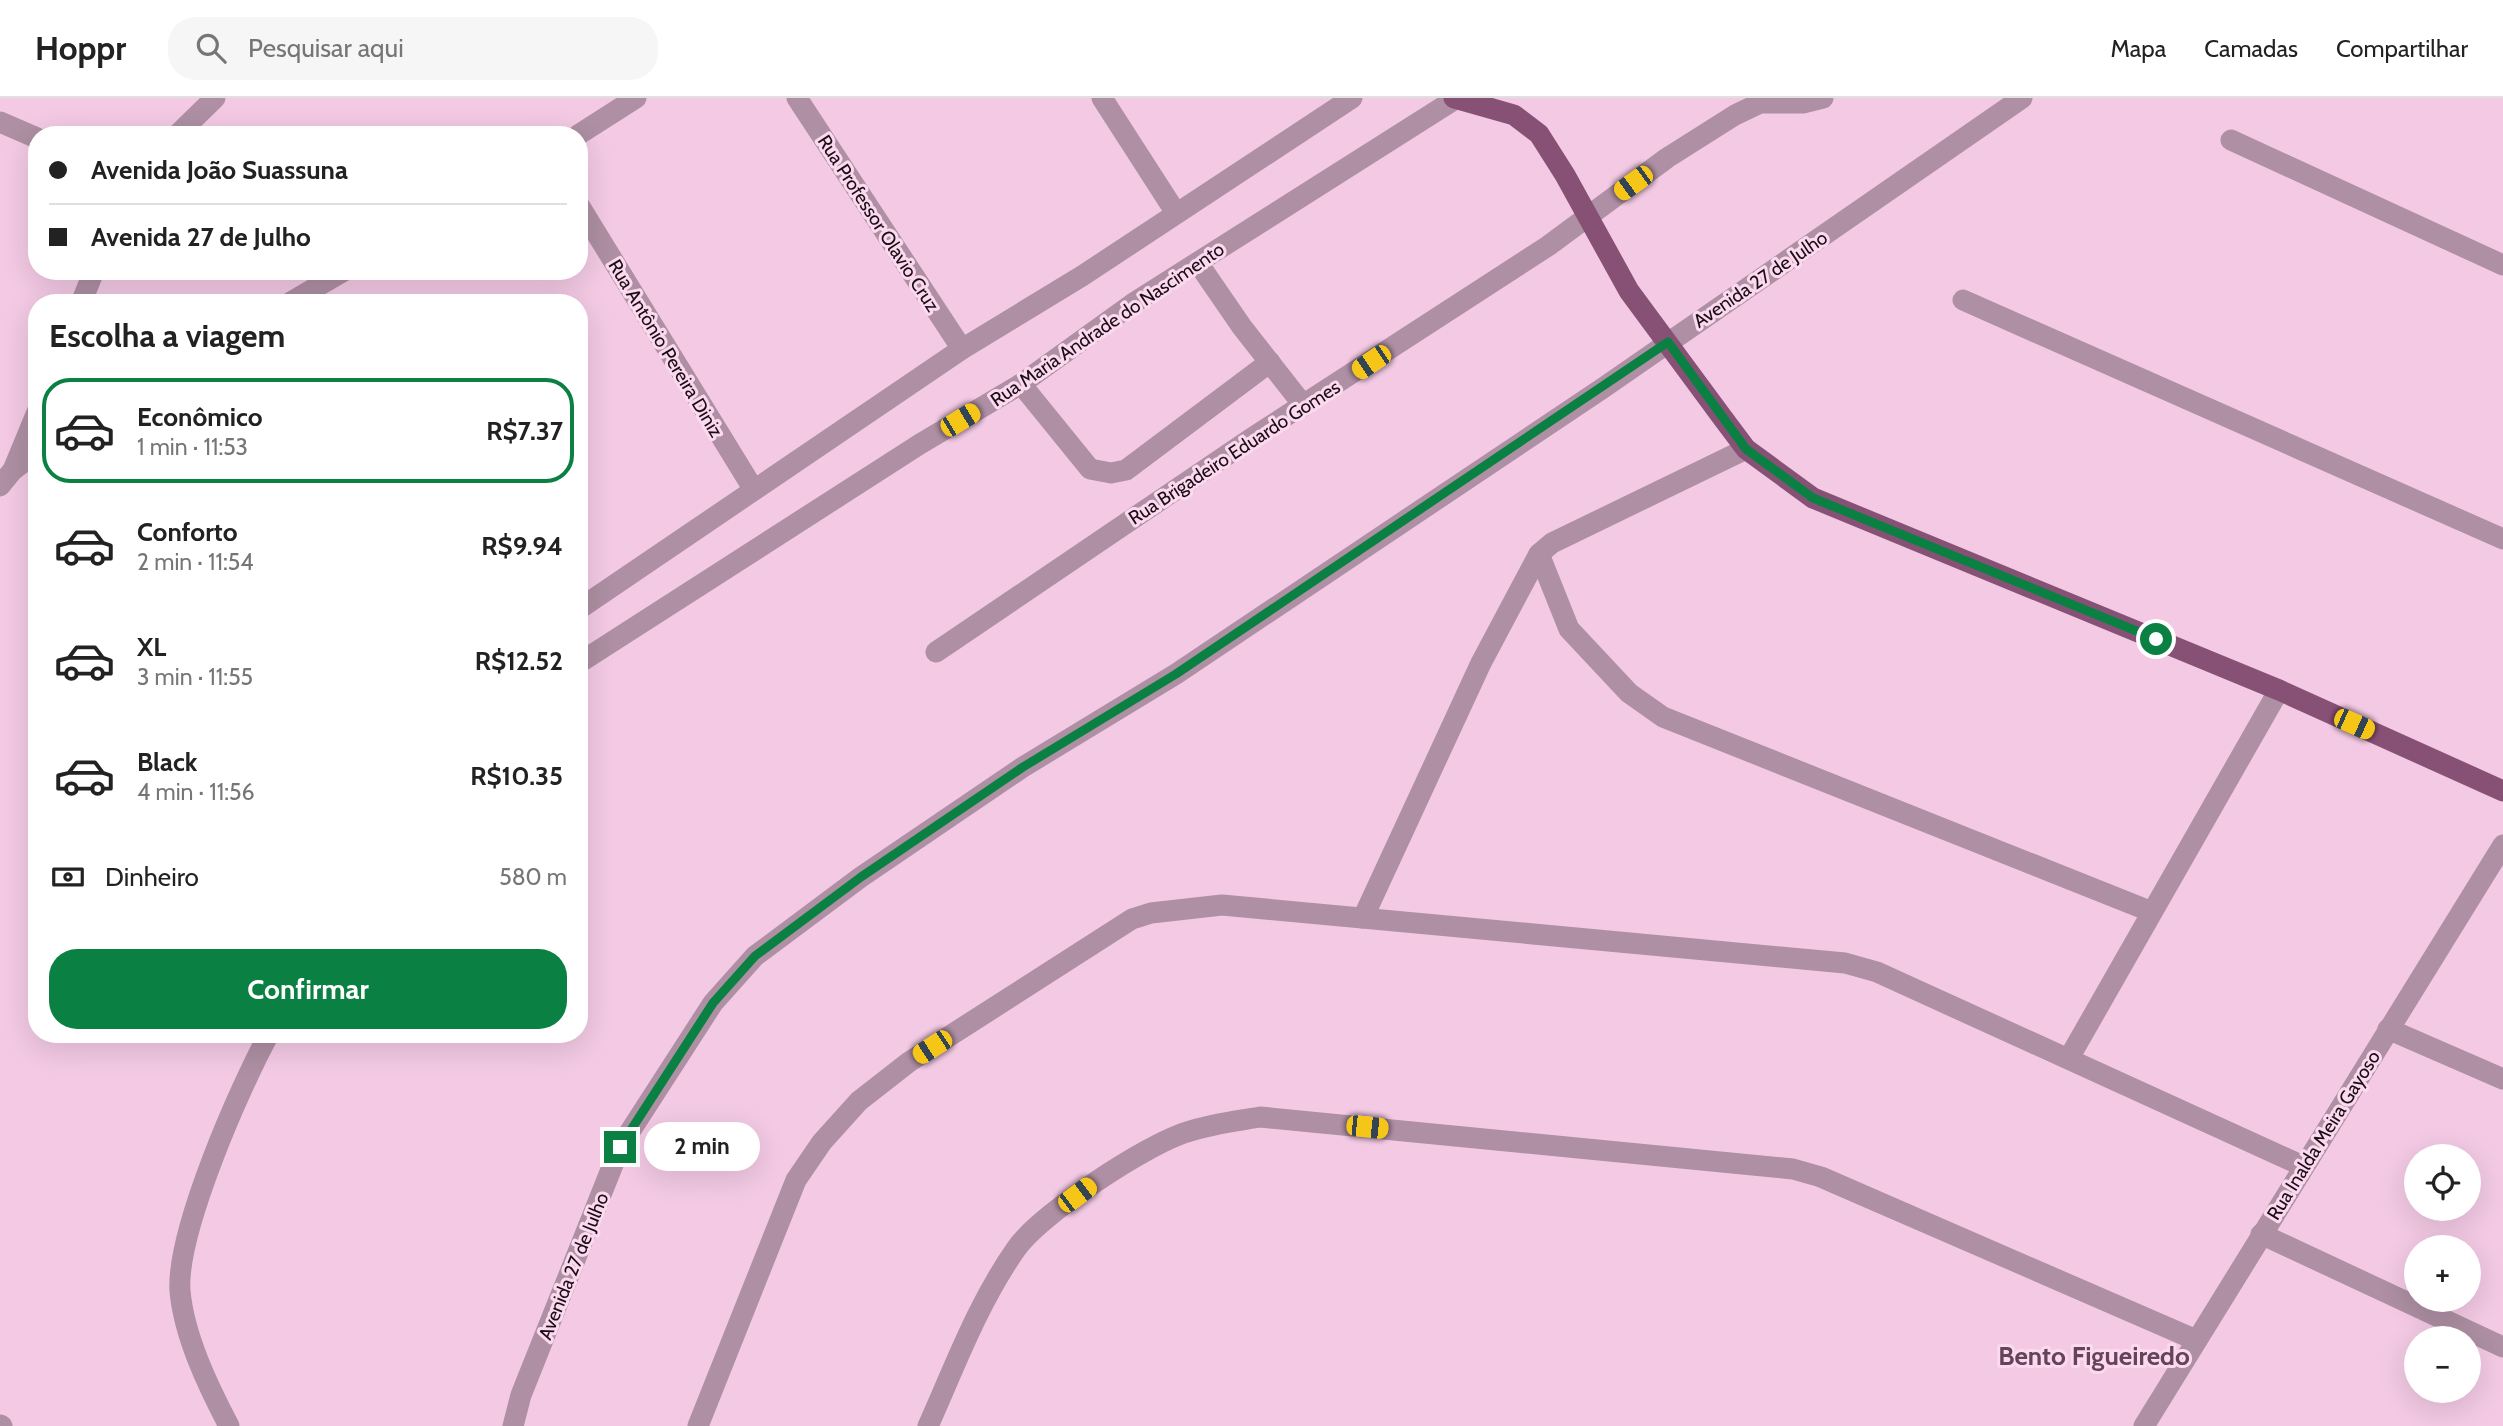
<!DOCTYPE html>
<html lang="pt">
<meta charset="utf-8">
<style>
body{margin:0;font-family:Cabin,sans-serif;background:#f6f6f6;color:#222;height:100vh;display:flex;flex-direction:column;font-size:26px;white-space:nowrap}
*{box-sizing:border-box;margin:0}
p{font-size:23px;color:#767676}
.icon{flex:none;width:38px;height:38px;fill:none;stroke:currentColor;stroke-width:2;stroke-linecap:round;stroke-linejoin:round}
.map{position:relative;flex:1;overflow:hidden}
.details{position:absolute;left:28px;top:196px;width:560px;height:749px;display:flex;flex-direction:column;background:#fff;border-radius:28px;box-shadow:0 7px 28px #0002}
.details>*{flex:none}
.top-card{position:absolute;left:28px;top:28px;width:560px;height:154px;border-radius:28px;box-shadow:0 7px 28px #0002;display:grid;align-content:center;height:154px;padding:0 21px;background:#fff}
.controls{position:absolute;left:2404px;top:1046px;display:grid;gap:14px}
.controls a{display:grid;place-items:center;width:77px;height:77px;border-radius:50%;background:#fff;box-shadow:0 7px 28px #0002;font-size:35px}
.end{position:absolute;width:32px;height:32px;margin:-16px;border:9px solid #0b8043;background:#fff;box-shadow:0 0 0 4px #fff}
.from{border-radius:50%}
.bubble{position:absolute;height:49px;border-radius:24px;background:#fff;box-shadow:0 7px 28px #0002;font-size:23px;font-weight:700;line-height:49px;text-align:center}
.car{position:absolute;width:21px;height:42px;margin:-21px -10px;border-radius:9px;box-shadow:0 0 5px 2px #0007;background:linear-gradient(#f5c518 24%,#345 0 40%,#f5c518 0 76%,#345 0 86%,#f5c518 0)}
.top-card b{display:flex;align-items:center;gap:24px;height:66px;font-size:26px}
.top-card b+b{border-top:2px solid #e0e0e0}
.top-card i{width:18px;height:18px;background:#222}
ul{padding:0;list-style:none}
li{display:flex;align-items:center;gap:21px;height:105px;margin:0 14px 10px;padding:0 7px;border:4px solid transparent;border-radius:28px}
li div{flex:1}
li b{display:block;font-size:26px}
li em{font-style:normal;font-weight:700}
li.active{border-color:#0b8043}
li>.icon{width:63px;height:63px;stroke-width:1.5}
h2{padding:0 21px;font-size:32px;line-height:84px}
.pay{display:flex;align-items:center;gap:18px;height:77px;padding:0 21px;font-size:26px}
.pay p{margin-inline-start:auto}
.button{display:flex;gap:14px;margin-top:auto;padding:14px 21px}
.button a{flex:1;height:80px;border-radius:28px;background:#0b8043;color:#fff;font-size:28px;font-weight:700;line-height:80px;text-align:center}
header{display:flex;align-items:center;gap:42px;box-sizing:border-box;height:98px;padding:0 35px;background:#fff;border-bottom:2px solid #e0e0e0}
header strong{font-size:33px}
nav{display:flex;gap:38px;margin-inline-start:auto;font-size:24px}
.search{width:490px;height:63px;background:#f6f6f6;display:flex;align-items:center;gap:18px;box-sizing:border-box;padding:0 24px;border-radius:28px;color:#767676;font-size:26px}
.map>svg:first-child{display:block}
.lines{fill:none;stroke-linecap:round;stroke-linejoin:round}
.minor{stroke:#ae8fa3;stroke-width:21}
.major{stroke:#875176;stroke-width:21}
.route{stroke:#0b8043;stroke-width:9}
.labels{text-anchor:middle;stroke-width:6;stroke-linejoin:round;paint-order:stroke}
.street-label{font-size:19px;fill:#1b0d16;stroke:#fbd9ef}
.district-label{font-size:26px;font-weight:bold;fill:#65435a;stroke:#fbd9ef}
</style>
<header>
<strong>Hoppr</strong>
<div class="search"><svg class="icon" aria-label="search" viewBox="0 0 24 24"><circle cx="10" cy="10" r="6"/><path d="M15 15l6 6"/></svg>Pesquisar aqui</div>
<nav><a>Mapa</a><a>Camadas</a><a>Compartilhar</a></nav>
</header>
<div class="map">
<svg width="2503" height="1328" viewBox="0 0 2503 1328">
<rect width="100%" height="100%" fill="#f3c9e4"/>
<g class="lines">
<g class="minor">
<polyline points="797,0 962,251"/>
<polyline points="1102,0 1176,115"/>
<polyline points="0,24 37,40"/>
<polyline points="177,37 215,0"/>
<polyline points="578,37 636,0"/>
<polyline points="2231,42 2503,167"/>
<polyline points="579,107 754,392"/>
<polyline points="1198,165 1242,229 1304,308"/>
<polyline points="1963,202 2503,441"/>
<polyline points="81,205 94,173"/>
<polyline points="289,205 344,173"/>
<polyline points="1021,286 1090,371 1111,375 1126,372 1270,264"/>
<polyline points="13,372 37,314"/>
<polyline points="0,388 13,372 37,354"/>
<polyline points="1539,456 1569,531 1629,595 1663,619 2152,814"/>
<polyline points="579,511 962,251 1082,178 1352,0"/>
<polyline points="936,554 1252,340 1548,148 1667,60 1735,17 1760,5 1803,5 1823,0"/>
<polyline points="579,565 920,346 1021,286 1135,204 1457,0"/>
<polyline points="1363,820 1481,565 1539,456 1552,445 1746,351"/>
<polyline points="2388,931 2503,981"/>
<polyline points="2069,960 2279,592"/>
<polyline points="2261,1136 2503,1249"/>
<polyline points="0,1327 2,1328"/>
<path d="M229,1328c-21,-40 -45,-90 -49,-135 -4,-59 60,-204 89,-257"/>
<polyline points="513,1328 521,1297 620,1049 713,905 755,858 861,779 1023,669 1176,576 1603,290 2022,0"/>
<polyline points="698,1328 796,1082 822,1044 859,1003 909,964 1132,821 1151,815 1222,807 1845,865 1877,874 2303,1068"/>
<path d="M928,1328c27,-60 50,-123 88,-177 23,-34 131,-105 171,-117 23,-8 49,-11 73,-15l533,52 28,8 375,163"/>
<polyline points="2144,1328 2503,747"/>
</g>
<polyline class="major" points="1454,0 1514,17 1539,36 1565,77 1629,193 1722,319 1746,351 1813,400 2279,592 2503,693"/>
</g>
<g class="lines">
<polyline class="route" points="620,1049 713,905 755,858 861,779 1023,669 1176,576 1668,244 1746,351 1813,400 2156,541"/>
</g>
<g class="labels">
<g class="street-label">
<text transform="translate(879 125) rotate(57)" y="7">Rua Professor Olavio Cruz</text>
<text transform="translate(1760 181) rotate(-34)" y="7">Avenida 27 de Julho</text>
<text transform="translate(1107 226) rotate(-34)" y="7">Rua Maria Andrade do Nascimento</text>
<text transform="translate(666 250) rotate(59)" y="7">Rua Antônio Pereira Diniz</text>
<text transform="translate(1234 354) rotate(-33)" y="7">Rua Brigadeiro Eduardo Gomes</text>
<text transform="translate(2323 1037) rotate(-58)" y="7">Rua Inalda Meira Gayoso</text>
<text transform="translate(573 1168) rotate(-68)" y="7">Avenida 27 de Julho</text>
</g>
<g class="district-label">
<text x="2094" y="1267">Bento Figueiredo</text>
</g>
</g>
</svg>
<div class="controls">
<a><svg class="icon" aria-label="locate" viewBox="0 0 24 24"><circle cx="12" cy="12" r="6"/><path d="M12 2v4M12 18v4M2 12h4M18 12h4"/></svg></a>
<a>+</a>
<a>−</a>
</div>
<i class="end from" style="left:2156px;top:541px"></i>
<i class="end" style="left:620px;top:1049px"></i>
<div class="bubble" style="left:644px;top:1024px;width:116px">2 min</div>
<i class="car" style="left:1633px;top:85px;rotate:234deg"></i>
<i class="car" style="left:1371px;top:264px;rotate:236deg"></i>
<i class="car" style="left:960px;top:322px;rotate:59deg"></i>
<i class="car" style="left:2354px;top:626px;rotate:114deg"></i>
<i class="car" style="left:932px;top:949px;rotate:237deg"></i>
<i class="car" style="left:1367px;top:1029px;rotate:96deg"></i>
<i class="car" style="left:1077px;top:1097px;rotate:53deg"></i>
<div class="top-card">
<b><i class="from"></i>Avenida João Suassuna</b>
<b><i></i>Avenida 27 de Julho</b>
</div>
<section class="details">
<h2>Escolha a viagem</h2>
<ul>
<li class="active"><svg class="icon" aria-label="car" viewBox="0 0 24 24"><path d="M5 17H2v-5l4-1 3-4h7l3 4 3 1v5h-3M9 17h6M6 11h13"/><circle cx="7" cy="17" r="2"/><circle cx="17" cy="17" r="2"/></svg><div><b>Econômico</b><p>1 min · 11:53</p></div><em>R$7.37</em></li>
<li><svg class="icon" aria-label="car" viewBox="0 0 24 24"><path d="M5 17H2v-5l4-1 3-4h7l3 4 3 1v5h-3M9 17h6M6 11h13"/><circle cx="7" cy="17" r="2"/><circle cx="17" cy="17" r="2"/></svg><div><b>Conforto</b><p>2 min · 11:54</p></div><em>R$9.94</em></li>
<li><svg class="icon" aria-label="car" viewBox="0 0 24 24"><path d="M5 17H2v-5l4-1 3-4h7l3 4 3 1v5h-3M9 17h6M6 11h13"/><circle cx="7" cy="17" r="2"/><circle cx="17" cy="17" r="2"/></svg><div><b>XL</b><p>3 min · 11:55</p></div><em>R$12.52</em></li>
<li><svg class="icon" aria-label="car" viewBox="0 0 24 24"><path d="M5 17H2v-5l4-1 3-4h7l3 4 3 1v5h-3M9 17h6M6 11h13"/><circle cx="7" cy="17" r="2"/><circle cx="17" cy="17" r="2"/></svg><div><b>Black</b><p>4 min · 11:56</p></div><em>R$10.35</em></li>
</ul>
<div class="pay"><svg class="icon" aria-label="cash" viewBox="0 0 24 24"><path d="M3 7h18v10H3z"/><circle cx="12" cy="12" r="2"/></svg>Dinheiro<p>580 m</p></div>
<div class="button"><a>Confirmar</a></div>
</section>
</div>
